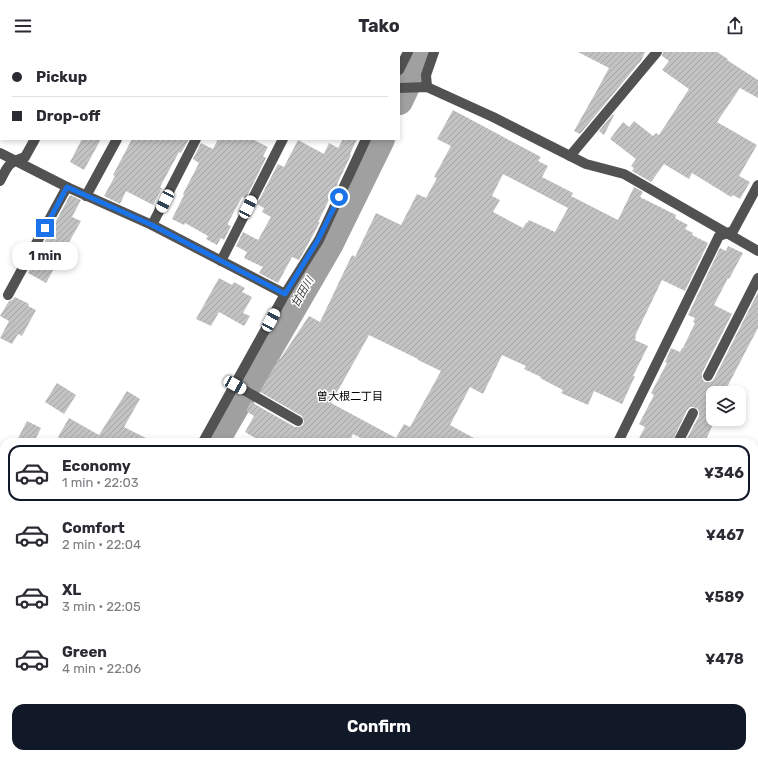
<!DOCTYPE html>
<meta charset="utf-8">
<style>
body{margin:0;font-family:Rubik,"Noto Sans JP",sans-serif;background:#f7f7f7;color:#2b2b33;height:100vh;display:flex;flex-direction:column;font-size:15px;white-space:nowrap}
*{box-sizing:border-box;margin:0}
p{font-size:13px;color:#7c7c81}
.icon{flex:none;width:22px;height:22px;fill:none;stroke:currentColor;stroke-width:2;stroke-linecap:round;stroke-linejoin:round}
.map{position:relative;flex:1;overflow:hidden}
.side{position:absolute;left:0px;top:386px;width:758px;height:320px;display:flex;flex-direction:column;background:#fff;border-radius:12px 12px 0 0;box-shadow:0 2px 6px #0003}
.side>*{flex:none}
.top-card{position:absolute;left:0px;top:0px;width:400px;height:88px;box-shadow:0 2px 6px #0003;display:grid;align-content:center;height:88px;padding:0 12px;background:#fff}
.tools{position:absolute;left:706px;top:334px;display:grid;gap:8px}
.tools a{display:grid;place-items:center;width:40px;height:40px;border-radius:8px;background:#fff;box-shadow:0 2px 6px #0003;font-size:20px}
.end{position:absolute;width:18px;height:18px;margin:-9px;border:5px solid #1a73e8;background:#fff;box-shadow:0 0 0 2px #fff}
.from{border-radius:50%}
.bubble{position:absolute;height:28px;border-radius:12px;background:#fff;box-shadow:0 2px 6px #0003;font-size:13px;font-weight:700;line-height:28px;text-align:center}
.car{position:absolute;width:12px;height:24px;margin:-12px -6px;border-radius:5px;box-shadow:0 0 3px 1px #0007;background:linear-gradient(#fff 24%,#345 0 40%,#fff 0 76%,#345 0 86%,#fff 0)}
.top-card b{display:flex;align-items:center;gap:14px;height:38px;font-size:15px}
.top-card b+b{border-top:1px solid #e1e1e2}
.top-card i{width:10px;height:10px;background:#2b2b33}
ul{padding:7px 0 0;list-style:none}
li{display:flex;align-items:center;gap:12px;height:56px;margin:0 8px 6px;padding:0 4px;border:2px solid transparent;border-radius:12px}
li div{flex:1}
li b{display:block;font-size:15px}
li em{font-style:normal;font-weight:700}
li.current{border-color:#111827}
li>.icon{width:36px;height:36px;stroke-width:1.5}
.cta{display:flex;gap:8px;margin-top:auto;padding:8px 12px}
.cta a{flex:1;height:46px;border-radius:12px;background:#111827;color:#fff;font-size:16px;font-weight:700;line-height:46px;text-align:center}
header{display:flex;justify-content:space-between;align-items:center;height:52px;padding:0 12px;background:#fff;font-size:18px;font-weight:700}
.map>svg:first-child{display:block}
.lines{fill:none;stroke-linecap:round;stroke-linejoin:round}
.river{stroke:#a0a0a0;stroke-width:28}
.building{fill:url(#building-hatch);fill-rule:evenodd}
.highway-casing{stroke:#dbdbdb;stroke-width:14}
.minor{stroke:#525252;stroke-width:10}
.highway{stroke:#000;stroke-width:12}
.route{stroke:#1a73e8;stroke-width:5}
.labels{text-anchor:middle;stroke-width:3;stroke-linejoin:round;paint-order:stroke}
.water-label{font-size:11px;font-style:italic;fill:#414141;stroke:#fff}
.neighbourhood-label{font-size:11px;fill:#000;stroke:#fff}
</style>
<header><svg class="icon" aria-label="menu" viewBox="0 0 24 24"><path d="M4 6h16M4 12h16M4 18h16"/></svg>Tako<svg class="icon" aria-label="share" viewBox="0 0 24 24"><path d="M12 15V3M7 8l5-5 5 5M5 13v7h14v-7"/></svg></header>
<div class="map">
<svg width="758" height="706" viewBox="0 0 758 706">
<defs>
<pattern id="building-hatch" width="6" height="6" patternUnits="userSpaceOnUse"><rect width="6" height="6" fill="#c2c2c2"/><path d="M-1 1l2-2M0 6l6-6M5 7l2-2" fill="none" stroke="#a5a5a5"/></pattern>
</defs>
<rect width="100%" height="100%" fill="#fff"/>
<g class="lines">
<g class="river">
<polyline points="399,49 422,0"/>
<polyline points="215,390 329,193 381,87"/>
<polyline points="32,706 34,702"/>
</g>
</g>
<g class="building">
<polygon points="578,0 645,0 641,9 637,13 634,17 580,82 574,79 596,40 609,16"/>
<polygon points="663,0 717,0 728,7 727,8 758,28 758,46 740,36 717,70 757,93 739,124 750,130 740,147 733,143 731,145 692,121 689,127 664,112 651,130 632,119 634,116 631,114 636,107 610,87 623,70 629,75 634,69 653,84 656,81 659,83 689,37 662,18 669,9 662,4"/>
<path d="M453,58l88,47 -3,4 10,5 -6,11 31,16 -2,3 47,24 16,-33 9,5 -3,5 36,18 -1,3 13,7 -3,4 8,4 -1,2 16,8 -23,48 -23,-11 -27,56 1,1 -1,3 13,6 -15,30h2l-13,28 -28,-13 -6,14 -27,-12 2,-3 -23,-12 1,-1 -17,-8 2,-3 -24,-11 -19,39 -13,-7 -20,38 31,17h-112l-16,-8 -4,8h-87l-17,-10 9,-16 -8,-5 5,-9 44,25h3l5,-2 1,-4 -2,-5 -42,-24 19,-34 1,1 29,-43 11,6 32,-67 3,2 21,-44 25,12 16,-31 9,4 11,-20 -3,-1 17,-31 -14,-7zM503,122l65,34 -13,24 -26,-12 -2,3h-1l-3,5 -30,-16 7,-12 -8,-4zM369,283l49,24v1l23,11 -31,56 -6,-3 -8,14 -65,-35z"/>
<polygon points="613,62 614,63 604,83 599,79"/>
<polygon points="82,87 101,87 84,118 70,110"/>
<polygon points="132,87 189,87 181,101 179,100 160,135 162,136 153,153 126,139 120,152 104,144 115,124 113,123"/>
<polygon points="218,87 252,87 268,95 263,104 266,106 246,146 242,145 228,171 228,173 231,174 224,188 221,186 217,193 206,187 208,184 185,171 184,173 172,167 184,143 183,142 199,111 193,107 201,91 213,97"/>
<polygon points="343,87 357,87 350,102 351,103 337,132 338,132 331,147 330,146 318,170 320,170 307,194 299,208 292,205 278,231 259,221 263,215 244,206 247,200 236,194 243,180 258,188 271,165 262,160 264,156 257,152 278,112 284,115 298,88 324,102 329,91 338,96"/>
<polygon points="70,143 81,148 72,165 81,169 46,231 28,221"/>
<polygon points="728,194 743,201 729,227 728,226 714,253 732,262 702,321 702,325 703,328 705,330 709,330 712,329 714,327 758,240 758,276 749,293 724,341 713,341 713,372 705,390 685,390 699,364 699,360 698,357 693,355 690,355 687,358 672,390 637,390 645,375 639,372 654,343 651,341 667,311 665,310 671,296 680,300 682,296 683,296 695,271 693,270 695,266 688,263 720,196 726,199"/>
<polygon points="219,226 232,233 234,230 245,236 242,240 252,245 243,261 250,264 244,274 219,260 211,274 196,267"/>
<polygon points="15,245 29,252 28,254 36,258 22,284 18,282 12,292 0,286 9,269 0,264 9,249 12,248"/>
<polygon points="57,331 76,343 64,362 45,350"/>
<polygon points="127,339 140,347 124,375 154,390 67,390 58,385 69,366 99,383"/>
<polygon points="27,369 41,376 34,390 16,390"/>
</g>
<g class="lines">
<g class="highway-casing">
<g id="highway">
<polyline points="0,446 4,449"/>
<polyline points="0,470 4,473"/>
<polyline points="303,702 308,706"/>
<polyline points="334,702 339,706"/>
</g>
</g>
<g class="minor">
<polyline points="254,0 256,1"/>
<polyline points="82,1 83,0"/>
<polyline points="162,1 163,0"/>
<polyline points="240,1 240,0"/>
<polyline points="399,18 408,0"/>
<polyline points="427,35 426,23 434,0"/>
<polyline points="399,36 427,35 493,65 586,112 624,122 758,199"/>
<polyline points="0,101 67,135 152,173 285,242"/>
<polyline points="570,104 657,0"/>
<path d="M0,129c8,-15 7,-18 25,-24l10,-18"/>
<polyline points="86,144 117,87"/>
<polyline points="152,173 196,87"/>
<polyline points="221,209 283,87"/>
<polyline points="8,243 67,135"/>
<polyline points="708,324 758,226"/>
<polyline points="235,333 298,369"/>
<polyline points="203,390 285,242 319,188 366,87"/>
<polyline points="618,390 719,184 733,179 758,133"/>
<polyline points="678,390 693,361"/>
<polyline points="0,423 4,426"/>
<polyline points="0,492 4,495"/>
<polyline points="755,497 758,491"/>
<polyline points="0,503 4,501"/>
<polyline points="754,658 758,651"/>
<polyline points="278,702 283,706"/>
<polyline points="370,702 375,706"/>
<polyline points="609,702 616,706"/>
<polyline points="15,706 17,702"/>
<polyline points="654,706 656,702"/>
<polyline points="727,706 729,702"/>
</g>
<use href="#highway" class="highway"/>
</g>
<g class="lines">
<polyline class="route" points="45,176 67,135 152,173 285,242 318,188 339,145"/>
</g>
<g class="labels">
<g class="water-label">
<text transform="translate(302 240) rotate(-60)" y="4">甘田川</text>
</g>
<g class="neighbourhood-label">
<text x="350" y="348">曽大根二丁目</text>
</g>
</g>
</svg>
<div class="tools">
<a><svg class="icon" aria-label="layers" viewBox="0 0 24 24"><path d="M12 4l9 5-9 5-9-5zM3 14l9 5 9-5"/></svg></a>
</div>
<i class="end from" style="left:339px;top:145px"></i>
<i class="end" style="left:45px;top:176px"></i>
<div class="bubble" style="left:12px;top:190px;width:66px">1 min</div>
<i class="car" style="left:165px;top:149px;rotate:207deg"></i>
<i class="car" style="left:248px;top:155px;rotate:27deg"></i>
<i class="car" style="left:271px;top:268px;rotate:28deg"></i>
<i class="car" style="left:235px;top:333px;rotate:119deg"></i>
<div class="top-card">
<b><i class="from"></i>Pickup</b>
<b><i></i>Drop-off</b>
</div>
<section class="side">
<ul>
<li class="current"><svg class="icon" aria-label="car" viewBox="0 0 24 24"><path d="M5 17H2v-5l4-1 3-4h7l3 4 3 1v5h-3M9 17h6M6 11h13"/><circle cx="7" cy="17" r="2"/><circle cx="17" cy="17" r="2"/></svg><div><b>Economy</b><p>1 min · 22:03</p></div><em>¥346</em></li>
<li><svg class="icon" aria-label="car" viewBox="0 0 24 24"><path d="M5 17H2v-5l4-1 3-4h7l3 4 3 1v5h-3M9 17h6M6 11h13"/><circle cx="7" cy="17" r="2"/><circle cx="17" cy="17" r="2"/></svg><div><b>Comfort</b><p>2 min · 22:04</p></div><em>¥467</em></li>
<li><svg class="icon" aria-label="car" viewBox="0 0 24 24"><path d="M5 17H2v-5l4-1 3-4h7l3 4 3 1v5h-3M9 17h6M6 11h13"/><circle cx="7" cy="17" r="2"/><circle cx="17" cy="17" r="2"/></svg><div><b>XL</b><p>3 min · 22:05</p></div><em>¥589</em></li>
<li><svg class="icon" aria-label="car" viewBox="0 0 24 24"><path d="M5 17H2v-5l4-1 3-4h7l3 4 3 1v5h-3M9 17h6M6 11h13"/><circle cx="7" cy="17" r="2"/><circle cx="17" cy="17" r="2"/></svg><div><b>Green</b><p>4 min · 22:06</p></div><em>¥478</em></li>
</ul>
<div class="cta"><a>Confirm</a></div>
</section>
</div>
